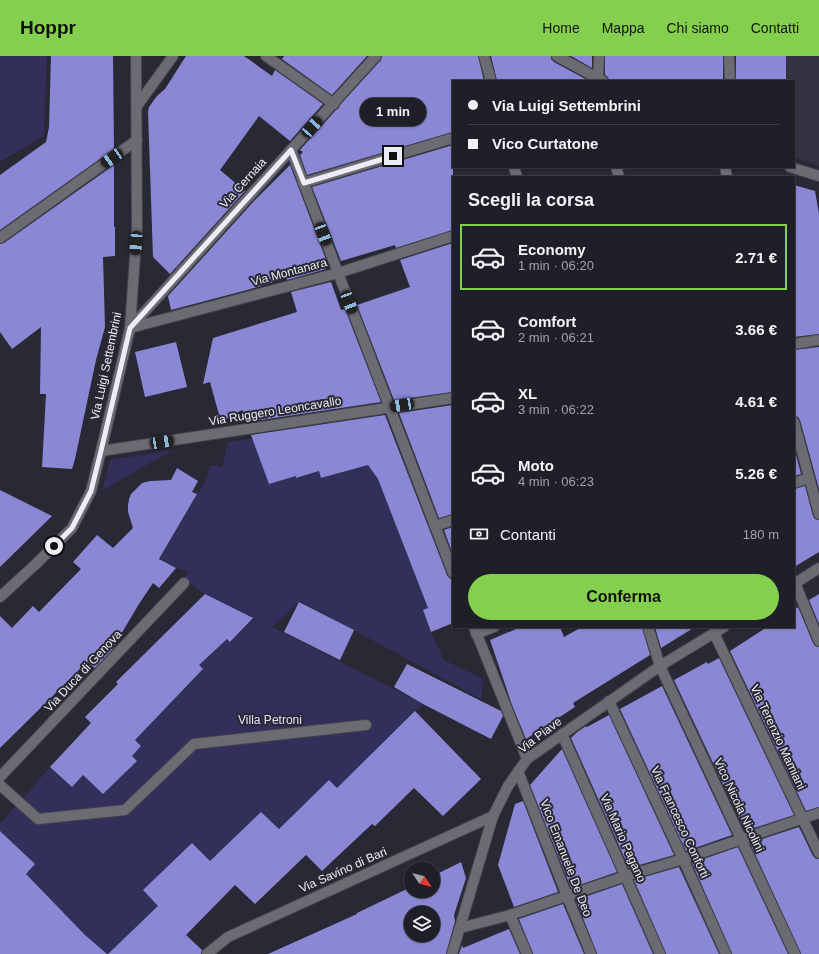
<!DOCTYPE html>
<html lang="it">
<meta charset="utf-8">
<style>
body{margin:0;font-family:Arial,sans-serif;background:#2c2c34;color:#f1f3f6;height:100vh;display:flex;flex-direction:column;font-size:15px;white-space:nowrap}
*{box-sizing:border-box;margin:0}
p{font-size:13px;color:#a1a2a8}
.icon{flex:none;width:22px;height:22px;fill:none;stroke:currentColor;stroke-width:2;stroke-linecap:round;stroke-linejoin:round}
.map{position:relative;flex:1;overflow:hidden}
.side{position:absolute;left:452px;top:120px;width:343px;height:452px;display:flex;flex-direction:column;background:#1f1f28;border-radius:0px;box-shadow:0 1px 3px #0004,0 0 0 1px #3c3d45}
.side>*{flex:none}
.top-card{position:absolute;left:452px;top:24px;width:343px;height:88px;border-radius:0px;box-shadow:0 1px 3px #0004,0 0 0 1px #3c3d45;display:grid;align-content:center;height:88px;padding:0 16px;background:#1f1f28}
.needle{width:26px;rotate:125deg}
.tools{position:absolute;left:404px;top:806px;display:grid;gap:8px}
.tools a{display:grid;place-items:center;width:36px;height:36px;border-radius:50%;background:#1f1f28;box-shadow:0 1px 3px #0004,0 0 0 1px #3c3d45;font-size:20px}
.end{position:absolute;width:18px;height:18px;margin:-9px;border:5px solid #ededf5;background:#111;box-shadow:0 0 0 2px #111}
.from{border-radius:50%}
.bubble{position:absolute;height:28px;border-radius:14px;background:#1f1f28;box-shadow:0 1px 3px #0004,0 0 0 1px #3c3d45;font-size:13px;font-weight:600;line-height:28px;text-align:center}
.car{position:absolute;width:12px;height:24px;margin:-12px -6px;border-radius:5px;box-shadow:0 0 3px 1px #0007;background:linear-gradient(#222 24%,#8ab4d8 0 40%,#222 0 76%,#8ab4d8 0 86%,#222 0)}
.top-card b{display:flex;align-items:center;gap:14px;height:38px;font-size:15px}
.top-card b+b{border-top:1px solid #3c3d45}
.top-card i{width:10px;height:10px;background:#f1f3f6}
ul{padding:0;list-style:none}
li{display:flex;align-items:center;gap:12px;height:66px;margin:0 8px 6px;padding:0 8px;border:2px solid transparent;border-radius:0px}
li div{flex:1}
li b{display:block;font-size:15px}
li em{font-style:normal;font-weight:600}
li.current{border-color:#84d04e}
li>.icon{width:36px;height:36px;stroke-width:1.5}
h2{padding:0 16px;font-size:18px;line-height:48px}
.pay{display:flex;align-items:center;gap:10px;height:44px;padding:0 16px;font-size:15px}
.pay p{margin-inline-start:auto}
.primary-button{display:flex;gap:8px;margin-top:auto;padding:8px 16px}
.primary-button a{flex:1;height:46px;border-radius:24px;background:#84d04e;color:#111;font-size:16px;font-weight:600;line-height:46px;text-align:center}
header{display:flex;align-items:center;gap:24px;box-sizing:border-box;height:56px;padding:0 20px;background:#84d04e;color:#111}
header strong{font-size:19px}
nav{display:flex;gap:22px;margin-inline-start:auto;font-size:14px}
.map>svg:first-child{display:block}
.built{fill:#323243}
.green{fill:#322f5a}
.building{fill:#8a87d5;fill-rule:evenodd}
.lines{fill:none;stroke-linecap:round;stroke-linejoin:round}
.minor-casing{stroke:#444450;stroke-width:12}
.minor{stroke:#6b6b72;stroke-width:10}
.route{stroke:#ededf5;stroke-width:5}
.labels{text-anchor:middle;stroke-width:4;stroke-linejoin:round;paint-order:stroke}
.street-label{font-size:12px;fill:#ededf5;stroke:#292935}
.park-label{font-size:12px;fill:#e0e1f6;stroke:#292935}
</style>
<header>
<strong>Hoppr</strong>
<nav><a>Home</a><a>Mappa</a><a>Chi siamo</a><a>Contatti</a></nav>
</header>
<div class="map">
<svg width="819" height="898" viewBox="0 0 819 898">
<rect width="100%" height="100%" fill="#292935"/>
<polygon class="built" points="786,0 819,0 819,110 794,101 794,25 787,25"/>
<g class="green">
<polygon points="0,0 47,0 44,80 0,106"/>
<polygon points="253,382 269,428 296,420 296,422 319,415 322,422 338,418 367,407 378,423 428,552 423,555 431,576 444,604 483,623 481,643 300,545 272,571 423,648 337,732 329,725 279,773 261,756 210,805 192,787 143,834 162,854 108,898 107,898 85,879 26,818 35,808 0,775 0,767 19,747 50,711 72,731 83,719 103,738 136,705 132,700 141,690 135,684 203,614 191,602 210,599 227,583 231,586 253,563 205,538 184,522 188,517 184,514 176,512 160,503 204,427 211,409 222,411 228,386"/>
<polygon points="172,394 102,435 110,404"/>
</g>
<g class="building">
<polygon points="51,0 113,0 114,93 0,174 0,119 46,86 49,71"/>
<polygon points="186,0 244,0 272,20 275,14 323,48 290,85 259,60 220,114 245,135 170,218 153,201 148,55 149,51 157,40 165,33"/>
<polygon points="284,0 367,0 332,39 282,3"/>
<polygon points="382,0 478,0 484,25 453,25 453,76 307,119 300,99 303,96 300,94 336,54 339,52 340,49 381,4"/>
<polygon points="491,0 551,0 551,3 554,6 589,25 497,25"/>
<polygon points="571,0 592,0 592,12"/>
<polygon points="605,0 723,0 723,25 609,25 608,21 605,19"/>
<rect x="736" y="0" width="50" height="25"/>
<polygon points="453,89 453,174 396,192 395,189 341,205 312,131"/>
<polygon points="114,109 114,171 115,171 115,200 103,201 105,271 96,304 75,403 72,413 42,411 46,338 40,338 41,271 12,293 0,276 0,188 4,187"/>
<polygon points="290,109 328,209 325,210 326,213 287,224 287,222 247,234 171,254 168,240 255,144"/>
<polygon points="794,129 815,135 819,158 819,278 794,281"/>
<polygon points="453,187 453,336 394,344 357,249 410,231 400,204"/>
<polygon points="331,226 341,254 345,253 381,346 247,366 242,354 221,366 210,326 203,328 213,282 297,256 291,236"/>
<polygon points="176,286 187,331 145,341 135,296"/>
<polygon points="819,291 819,433 800,364 798,361 794,360 794,294"/>
<polygon points="453,349 453,458 439,462 399,357"/>
<polygon points="385,359 447,519 449,522 453,523 453,567 431,576 423,554 428,552 378,423 368,409 321,422 319,415 296,422 296,420 269,428 251,379"/>
<polygon points="794,391 801,418 794,420"/>
<polygon points="177,412 198,425 192,436 197,438 159,503 176,512 159,532 153,527 139,548 111,595 95,612 87,606 0,692 0,560 12,572 33,550 39,556 81,513 73,506 97,479 113,492 133,472 128,456 128,450 129,443 131,438 142,427 150,425 171,424"/>
<polygon points="805,430 813,460 815,463 819,464 819,496 794,511 794,433"/>
<polygon points="0,434 52,460 0,511"/>
<polygon points="453,471 453,499 444,474"/>
<polygon points="205,538 253,562 230,586 227,583 199,609 203,613 135,684 141,690 132,700 137,705 103,738 83,719 72,731 50,711 91,667 85,661 118,628 116,626"/>
<polygon points="819,538 819,568 809,544"/>
<polygon points="299,546 354,574 340,604 284,576"/>
<polygon points="798,551 813,587 815,590 819,591 819,751 806,755 730,595 767,571 794,571 794,554"/>
<polygon points="521,571 560,571 564,581 582,571 642,571 650,599 573,647 575,651 526,683 512,649 490,584"/>
<polygon points="655,571 695,571 661,592"/>
<polygon points="719,602 794,759 745,775 674,624 707,606 708,608"/>
<polygon points="407,608 501,655 503,660 491,683 423,648 394,631"/>
<polygon points="662,630 732,779 686,795 620,653"/>
<polygon points="415,655 481,723 443,760 414,732 375,770 372,768 322,815 306,799 255,848 235,829 186,879 202,894 201,898 108,898 158,850 143,834 192,787 210,805 261,756 279,773 329,724 337,732"/>
<polygon points="609,659 674,799 629,812 571,682 576,677 586,670 587,671"/>
<polygon points="562,693 617,816 571,832 530,729"/>
<polygon points="523,745 558,836 514,851 498,809 515,748"/>
<polygon points="799,771 813,800 816,803 819,803 819,898 801,898 750,787"/>
<polygon points="0,775 35,808 26,818 85,879 107,898 0,898"/>
<polygon points="738,791 788,898 732,898 692,807"/>
<path d="M461,806l5,16 -12,37 1,6 -9,33h-178l89,-40v-1l54,-26v4h22v-15zM411,857h22v22h-22z"/>
<polygon points="679,811 719,898 666,898 634,824"/>
<polygon points="622,828 653,898 597,898 576,844"/>
<polygon points="563,848 584,898 533,898 519,863"/>
<polygon points="509,873 520,898 459,898 462,889 463,892"/>
</g>
<g class="lines">
<g class="minor-casing">
<g id="minor">
<polyline points="266,0 334,48"/>
<polyline points="484,0 491,25"/>
<polyline points="557,0 603,25"/>
<polyline points="729,0 730,25"/>
<polyline points="598,25 599,0"/>
<polyline points="137,50 173,0"/>
<polyline points="291,94 453,517"/>
<polyline points="514,111 517,121"/>
<polyline points="616,111 619,121"/>
<polyline points="725,111 727,121"/>
<polyline points="790,111 819,120"/>
<polyline points="303,127 453,82"/>
<polyline points="0,182 137,84"/>
<polyline points="130,272 376,0"/>
<polyline points="130,272 338,217 453,180"/>
<polyline points="794,288 819,284"/>
<polyline points="794,366 819,458"/>
<polyline points="101,395 453,342"/>
<polyline points="794,427 809,422"/>
<polyline points="435,470 453,464"/>
<polyline points="795,527 819,585"/>
<polyline points="794,528 819,512"/>
<polyline points="0,541 37,507 72,472 91,435 101,395 130,272 137,172 136,0"/>
<polyline points="474,571 527,703"/>
<polyline points="648,571 660,610 795,898"/>
<polyline points="714,577 819,797"/>
<polyline points="476,578 494,571"/>
<polyline points="609,645 683,803 726,898"/>
<polyline points="562,678 660,898"/>
<polyline points="518,715 567,840 591,898"/>
<polyline points="0,721 184,527"/>
<polyline points="0,729 38,763 125,754 194,688 366,669"/>
<polyline points="510,859 626,820 683,803 819,757"/>
<polyline points="460,872 510,859 527,898"/>
<polyline points="207,898 228,881 493,760"/>
<polyline points="452,898 493,760 508,730 527,703 660,610 724,571"/>
</g>
</g>
<use href="#minor" class="minor"/>
</g>
<g class="lines">
<polyline class="route" points="54,490 72,472 91,435 101,395 130,272 291,94 304,127 393,100"/>
</g>
<g class="labels">
<g class="street-label">
<text transform="translate(243 127) rotate(-48)" y="4">Via Cernaia</text>
<text transform="translate(289 216) rotate(-15)" y="4">Via Montanara</text>
<text transform="translate(106 310) rotate(-78)" y="4">Via Luigi Settembrini</text>
<text transform="translate(275 355) rotate(-9)" y="4">Via Ruggero Leoncavallo</text>
<text transform="translate(83 615) rotate(-47)" y="4">Via Duca di Genova</text>
<text transform="translate(540 679) rotate(-37)" y="4">Via Piave</text>
<text transform="translate(778 681) rotate(65)" y="4">Via Terenzio Mamiani</text>
<text transform="translate(739 749) rotate(65)" y="4">Vico Nicola Nicolini</text>
<text transform="translate(680 766) rotate(65)" y="4">Via Francesco Conforti</text>
<text transform="translate(623 782) rotate(66)" y="4">Via Mario Pagano</text>
<text transform="translate(566 802) rotate(69)" y="4">Vico Emanuele De Deo</text>
<text transform="translate(343 814) rotate(-24)" y="4">Via Savino di Bari</text>
</g>
<g class="park-label">
<text x="270" y="668">Villa Petroni</text>
</g>
</g>
</svg>
<div class="tools">
<a><svg class="needle" viewBox="-14 -14 28 28"><path d="M0-13l5 13h-10z" fill="#e53935"/><path d="M0 13l5-13h-10z" fill="#a1a2a8"/></svg></a>
<a><svg class="icon" aria-label="layers" viewBox="0 0 24 24"><path d="M12 4l9 5-9 5-9-5zM3 14l9 5 9-5"/></svg></a>
</div>
<i class="end from" style="left:54px;top:490px"></i>
<i class="end" style="left:393px;top:100px"></i>
<div class="bubble" style="left:360px;top:42px;width:66px">1 min</div>
<i class="car" style="left:312px;top:71px;rotate:42deg"></i>
<i class="car" style="left:112px;top:102px;rotate:235deg"></i>
<i class="car" style="left:323px;top:178px;rotate:159deg"></i>
<i class="car" style="left:136px;top:187px;rotate:184deg"></i>
<i class="car" style="left:349px;top:246px;rotate:159deg"></i>
<i class="car" style="left:402px;top:349px;rotate:261deg"></i>
<i class="car" style="left:162px;top:386px;rotate:81deg"></i>
<div class="top-card">
<b><i class="from"></i>Via Luigi Settembrini</b>
<b><i></i>Vico Curtatone</b>
</div>
<section class="side">
<h2>Scegli la corsa</h2>
<ul>
<li class="current"><svg class="icon" aria-label="car" viewBox="0 0 24 24"><path d="M5 17H2v-5l4-1 3-4h7l3 4 3 1v5h-3M9 17h6M6 11h13"/><circle cx="7" cy="17" r="2"/><circle cx="17" cy="17" r="2"/></svg><div><b>Economy</b><p>1 min · 06:20</p></div><em>2.71 €</em></li>
<li><svg class="icon" aria-label="car" viewBox="0 0 24 24"><path d="M5 17H2v-5l4-1 3-4h7l3 4 3 1v5h-3M9 17h6M6 11h13"/><circle cx="7" cy="17" r="2"/><circle cx="17" cy="17" r="2"/></svg><div><b>Comfort</b><p>2 min · 06:21</p></div><em>3.66 €</em></li>
<li><svg class="icon" aria-label="car" viewBox="0 0 24 24"><path d="M5 17H2v-5l4-1 3-4h7l3 4 3 1v5h-3M9 17h6M6 11h13"/><circle cx="7" cy="17" r="2"/><circle cx="17" cy="17" r="2"/></svg><div><b>XL</b><p>3 min · 06:22</p></div><em>4.61 €</em></li>
<li><svg class="icon" aria-label="car" viewBox="0 0 24 24"><path d="M5 17H2v-5l4-1 3-4h7l3 4 3 1v5h-3M9 17h6M6 11h13"/><circle cx="7" cy="17" r="2"/><circle cx="17" cy="17" r="2"/></svg><div><b>Moto</b><p>4 min · 06:23</p></div><em>5.26 €</em></li>
</ul>
<div class="pay"><svg class="icon" aria-label="cash" viewBox="0 0 24 24"><path d="M3 7h18v10H3z"/><circle cx="12" cy="12" r="2"/></svg>Contanti<p>180 m</p></div>
<div class="primary-button"><a>Conferma</a></div>
</section>
</div>
